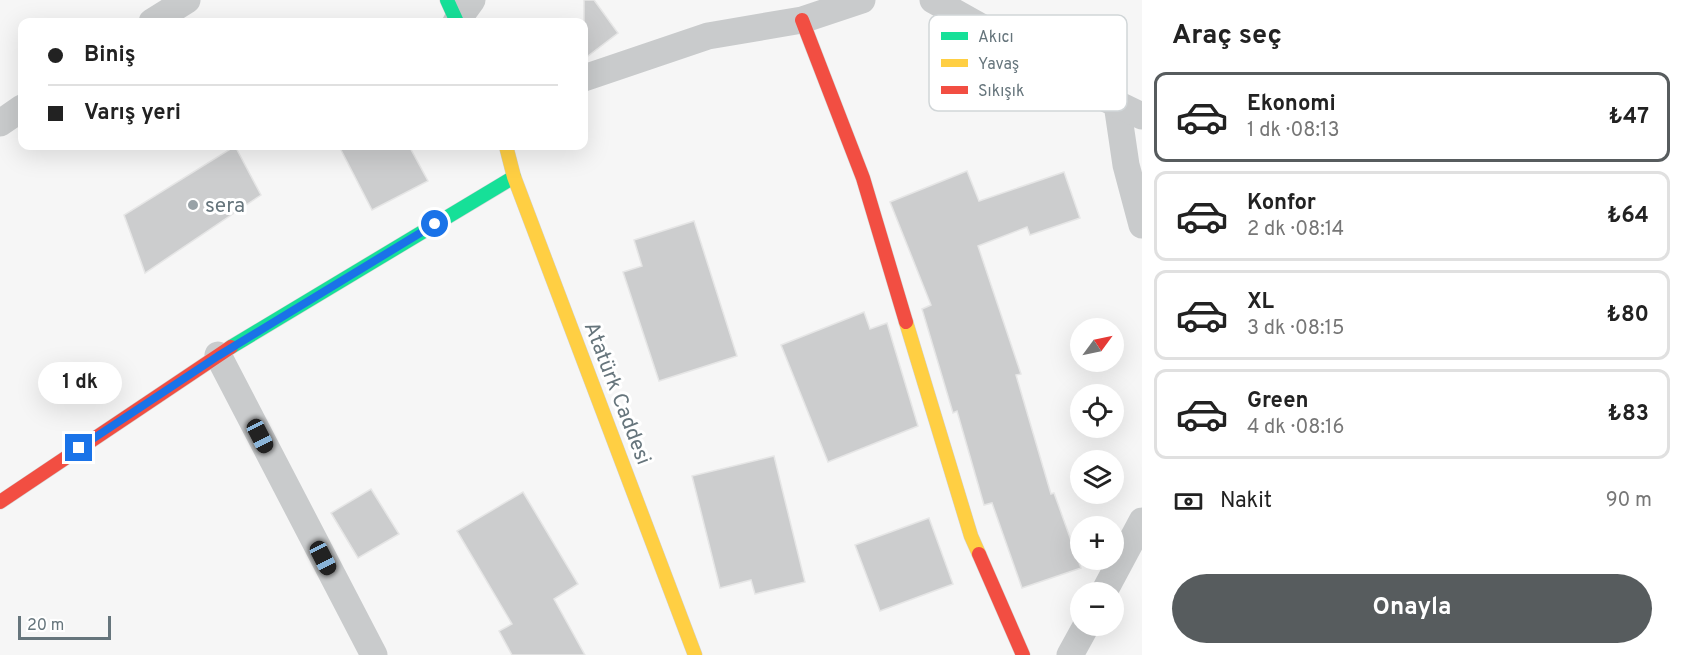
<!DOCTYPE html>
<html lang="tr">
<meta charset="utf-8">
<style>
body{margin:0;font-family:Overpass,sans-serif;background:#f2f2f2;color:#222;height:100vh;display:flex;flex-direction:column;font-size:22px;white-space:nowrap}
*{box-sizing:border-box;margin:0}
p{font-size:20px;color:#767676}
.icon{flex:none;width:33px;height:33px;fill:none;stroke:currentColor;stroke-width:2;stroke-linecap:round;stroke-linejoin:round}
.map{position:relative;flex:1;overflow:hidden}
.drawer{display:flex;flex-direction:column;background:#fff;width:540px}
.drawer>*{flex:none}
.guide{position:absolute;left:18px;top:18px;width:570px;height:132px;border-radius:12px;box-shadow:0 6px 24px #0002;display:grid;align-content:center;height:132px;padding:0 30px;background:#fff}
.needle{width:39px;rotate:57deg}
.tools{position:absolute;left:1070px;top:318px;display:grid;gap:12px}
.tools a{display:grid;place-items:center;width:54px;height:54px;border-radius:50%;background:#fff;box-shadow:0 6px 24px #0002;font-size:30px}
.scale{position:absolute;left:18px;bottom:15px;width:93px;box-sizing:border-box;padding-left:6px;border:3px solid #66757c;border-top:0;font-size:16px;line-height:21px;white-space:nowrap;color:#66757c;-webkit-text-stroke:4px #fff;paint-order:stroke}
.end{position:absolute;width:27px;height:27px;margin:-14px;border:8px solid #1a73e8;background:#fff;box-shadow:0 0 0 3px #fff}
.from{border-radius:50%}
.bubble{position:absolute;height:42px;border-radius:21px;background:#fff;box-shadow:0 6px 24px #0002;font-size:20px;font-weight:700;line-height:42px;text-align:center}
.car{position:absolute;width:18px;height:36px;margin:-18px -9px;border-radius:8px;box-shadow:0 0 4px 2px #0007;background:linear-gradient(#222 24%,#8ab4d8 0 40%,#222 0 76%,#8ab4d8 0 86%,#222 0)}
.guide b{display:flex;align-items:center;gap:21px;height:57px;font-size:22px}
.guide b+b{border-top:2px solid #e0e0e0}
.guide i{width:15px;height:15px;background:#222}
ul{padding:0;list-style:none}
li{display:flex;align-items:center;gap:18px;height:90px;margin:0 12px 9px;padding:0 18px;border:3px solid #e0e0e0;border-radius:12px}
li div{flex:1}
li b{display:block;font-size:22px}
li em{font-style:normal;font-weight:700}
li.selected{border-color:#575c5e}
li>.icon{width:54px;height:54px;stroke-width:1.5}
h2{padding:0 30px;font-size:27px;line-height:72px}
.pay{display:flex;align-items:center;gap:15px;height:66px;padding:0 30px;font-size:22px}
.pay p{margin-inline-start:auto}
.button{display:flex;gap:12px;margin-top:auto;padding:12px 30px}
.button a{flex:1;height:69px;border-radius:36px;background:#575c5e;color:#fff;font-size:24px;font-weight:700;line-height:69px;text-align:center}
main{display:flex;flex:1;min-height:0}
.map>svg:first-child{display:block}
.building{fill:#cccdce;stroke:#e6e6e6;stroke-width:1.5}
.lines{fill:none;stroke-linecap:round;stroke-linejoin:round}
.fast-casing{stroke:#d2d3d3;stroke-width:15}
.slow-casing{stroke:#d2d3d3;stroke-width:15}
.jam-casing{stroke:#d2d3d3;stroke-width:15}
.street{stroke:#c9cbcc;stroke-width:27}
.fast{stroke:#16e098;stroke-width:14}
.slow{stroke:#ffcf43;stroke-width:14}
.jam{stroke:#f24e42;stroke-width:14}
.route{stroke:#1a73e8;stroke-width:8}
.poi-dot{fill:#98a2a7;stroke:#fff;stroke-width:2}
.labels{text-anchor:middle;stroke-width:6;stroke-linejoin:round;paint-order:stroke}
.poi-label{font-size:21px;fill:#66757c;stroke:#fff;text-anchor:start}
.street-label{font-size:21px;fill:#66757c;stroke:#fff}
.key{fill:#fff;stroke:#d1d6d8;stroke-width:1.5}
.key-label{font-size:16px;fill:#66757c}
</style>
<main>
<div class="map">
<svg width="1142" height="655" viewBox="0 0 1142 655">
<rect width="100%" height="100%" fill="#f6f6f6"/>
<g class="building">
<polygon points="584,0 594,0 618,33 584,59"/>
<polygon points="235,146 261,195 145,273 124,215"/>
<polygon points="339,146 409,146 428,181 372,210"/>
<polygon points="967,171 979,201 1064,172 1080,218 1030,235 1027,227 978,246 1021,374 1016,375 1051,494 1054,493 1081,568 1022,588 992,503 984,505 957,411 953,413 922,309 931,305 890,202"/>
<polygon points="694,221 737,356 659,381 623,272 642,266 634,240"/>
<polygon points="864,312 870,329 887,323 918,426 828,462 781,345"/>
<polygon points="774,456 805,582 755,594 751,580 720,588 692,476"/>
<polygon points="371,489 399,534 358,558 331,513"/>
<polygon points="523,492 578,584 554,599 585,655 512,655 499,631 512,624 457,531"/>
<polygon points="929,518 953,584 880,611 855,545"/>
</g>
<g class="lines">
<g class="fast-casing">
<g id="fast">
<polyline points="447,0 457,22"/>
<polyline points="231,347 514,177"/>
</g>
</g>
<g class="slow-casing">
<g id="slow">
<polyline points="506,146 514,177 695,655"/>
<polyline points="906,322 971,536 979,554"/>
</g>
</g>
<g class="jam-casing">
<g id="jam">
<polyline points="802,20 863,178 906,322"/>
<polyline points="0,502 231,347"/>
<polyline points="979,554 1023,655"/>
</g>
</g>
<g class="street">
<polyline points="933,0 1008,42 1076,85 1117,104 1126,165 1142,225"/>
<polyline points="152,22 187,0"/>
<polyline points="456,22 472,0"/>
<polyline points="584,78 708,36 802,20 862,0"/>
<polyline points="1117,104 1142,116"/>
<polyline points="0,123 22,108"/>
<polyline points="218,355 374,655"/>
<polyline points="1104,592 1142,521"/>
<polyline points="1070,655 1086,626"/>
</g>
<use href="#fast" class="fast"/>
<use href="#slow" class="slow"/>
<use href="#jam" class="jam"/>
</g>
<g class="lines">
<polyline class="route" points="79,448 218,356 435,224"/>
</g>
<circle class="poi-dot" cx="193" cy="205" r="6"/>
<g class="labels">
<g class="poi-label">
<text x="205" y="212">sera</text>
</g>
<g class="street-label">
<text transform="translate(618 393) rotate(69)" y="7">Atatürk Caddesi</text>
</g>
</g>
<rect x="929" y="15" width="198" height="96" rx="9" class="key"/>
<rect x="941" y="32" width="27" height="8" fill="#16e098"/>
<rect x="941" y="59" width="27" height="8" fill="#ffcf43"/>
<rect x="941" y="86" width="27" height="8" fill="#f24e42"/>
<g class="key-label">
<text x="978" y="42">Akıcı</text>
<text x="978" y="69">Yavaş</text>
<text x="978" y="96">Sıkışık</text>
</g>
</svg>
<div class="tools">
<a><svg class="needle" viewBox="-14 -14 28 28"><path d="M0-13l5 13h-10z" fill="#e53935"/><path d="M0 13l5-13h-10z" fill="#767676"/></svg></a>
<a><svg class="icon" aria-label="locate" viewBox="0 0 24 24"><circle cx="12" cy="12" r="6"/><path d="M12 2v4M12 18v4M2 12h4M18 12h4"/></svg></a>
<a><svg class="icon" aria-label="layers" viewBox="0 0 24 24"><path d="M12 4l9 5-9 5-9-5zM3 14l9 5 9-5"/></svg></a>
<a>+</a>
<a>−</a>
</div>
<div class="scale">20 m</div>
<i class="end from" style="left:435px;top:224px"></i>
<i class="end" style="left:79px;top:448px"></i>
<div class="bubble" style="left:38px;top:362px;width:84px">1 dk</div>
<i class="car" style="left:260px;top:436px;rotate:153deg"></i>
<i class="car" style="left:323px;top:558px;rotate:153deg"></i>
<div class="guide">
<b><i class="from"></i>Biniş</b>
<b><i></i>Varış yeri</b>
</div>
</div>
<section class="drawer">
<h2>Araç seç</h2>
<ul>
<li class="selected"><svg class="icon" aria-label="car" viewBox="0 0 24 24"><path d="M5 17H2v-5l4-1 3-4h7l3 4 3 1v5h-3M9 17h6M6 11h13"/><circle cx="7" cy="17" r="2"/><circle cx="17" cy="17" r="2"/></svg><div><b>Ekonomi</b><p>1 dk · 08:13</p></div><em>₺47</em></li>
<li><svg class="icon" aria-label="car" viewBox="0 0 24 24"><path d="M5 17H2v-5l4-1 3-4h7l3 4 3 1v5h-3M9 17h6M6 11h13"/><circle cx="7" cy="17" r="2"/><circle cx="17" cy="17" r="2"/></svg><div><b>Konfor</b><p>2 dk · 08:14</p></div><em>₺64</em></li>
<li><svg class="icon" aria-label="car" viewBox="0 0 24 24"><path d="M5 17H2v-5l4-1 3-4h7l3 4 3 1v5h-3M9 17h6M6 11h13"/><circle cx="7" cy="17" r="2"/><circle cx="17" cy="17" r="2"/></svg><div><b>XL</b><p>3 dk · 08:15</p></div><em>₺80</em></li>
<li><svg class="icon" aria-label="car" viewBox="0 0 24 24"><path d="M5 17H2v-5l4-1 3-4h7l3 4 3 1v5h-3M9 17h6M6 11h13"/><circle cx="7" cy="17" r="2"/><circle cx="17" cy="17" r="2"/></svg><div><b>Green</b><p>4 dk · 08:16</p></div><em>₺83</em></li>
</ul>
<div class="pay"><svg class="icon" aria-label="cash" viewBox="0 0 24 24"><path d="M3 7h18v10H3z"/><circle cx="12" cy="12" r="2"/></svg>Nakit<p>90 m</p></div>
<div class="button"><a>Onayla</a></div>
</section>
</main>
